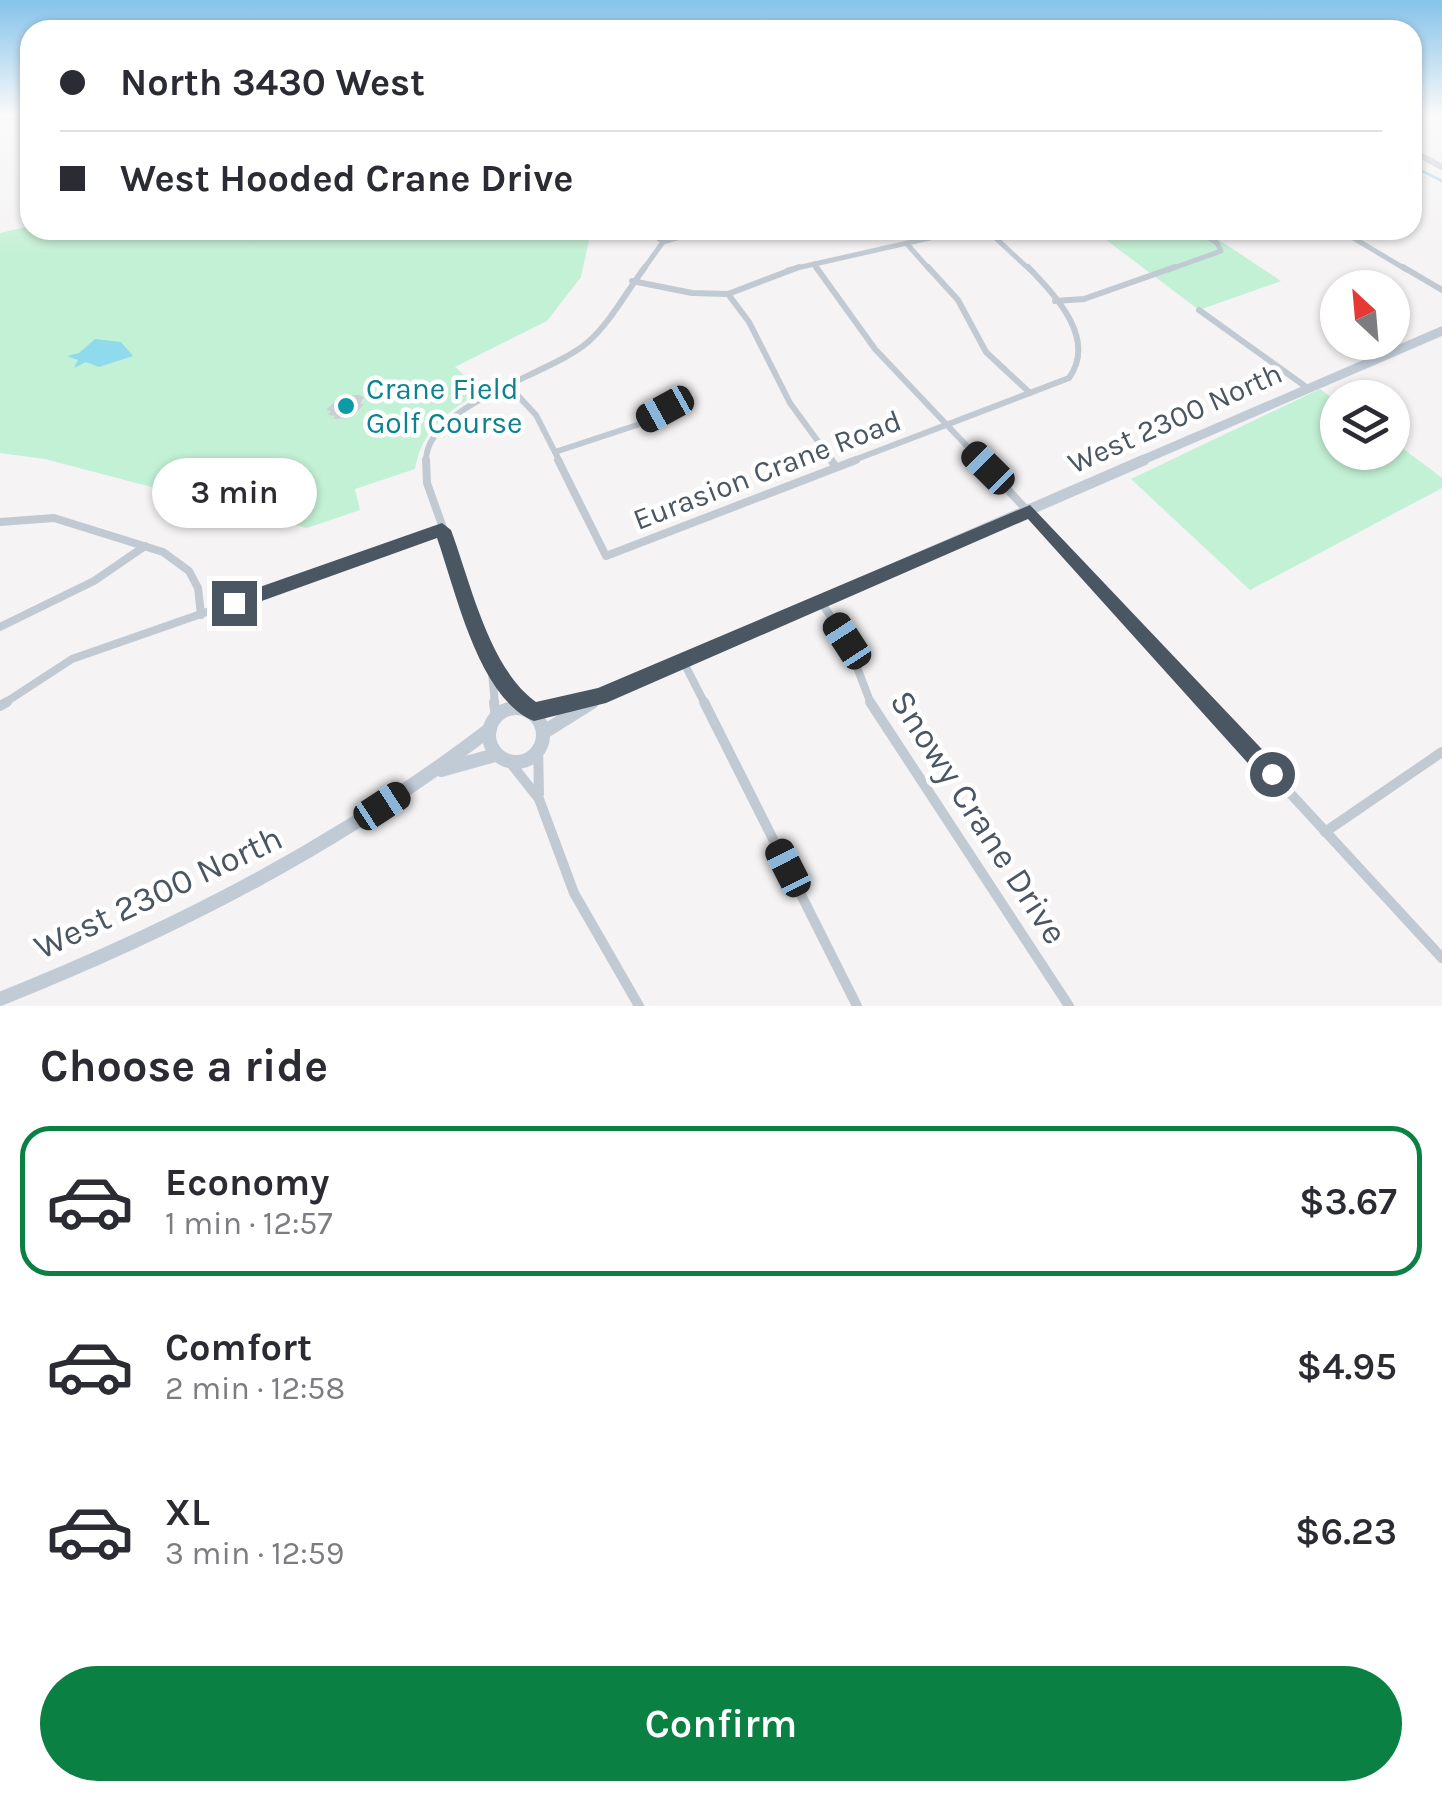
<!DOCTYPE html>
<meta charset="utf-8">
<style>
body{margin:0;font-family:Karla,sans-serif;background:#f7f7f7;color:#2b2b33;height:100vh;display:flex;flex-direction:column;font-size:38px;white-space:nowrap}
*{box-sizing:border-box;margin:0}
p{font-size:32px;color:#7c7c81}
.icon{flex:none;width:55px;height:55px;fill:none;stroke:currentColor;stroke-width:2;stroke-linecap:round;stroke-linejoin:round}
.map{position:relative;height:1006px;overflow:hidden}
.panel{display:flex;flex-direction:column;background:#fff;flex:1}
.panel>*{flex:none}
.top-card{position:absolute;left:20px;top:20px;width:1402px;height:220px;border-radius:30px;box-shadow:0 2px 8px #0004;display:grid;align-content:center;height:220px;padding:0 40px;background:#fff}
.needle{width:65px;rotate:334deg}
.controls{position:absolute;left:1320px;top:270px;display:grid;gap:20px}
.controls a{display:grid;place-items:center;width:90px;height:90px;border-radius:50%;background:#fff;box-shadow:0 2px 8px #0004;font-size:50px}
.end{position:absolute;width:45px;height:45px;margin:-22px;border:12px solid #4a5661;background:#fff;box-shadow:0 0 0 5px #fff}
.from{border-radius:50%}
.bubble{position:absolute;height:70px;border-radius:35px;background:#fff;box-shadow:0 2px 8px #0004;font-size:32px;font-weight:600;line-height:70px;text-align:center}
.car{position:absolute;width:30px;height:60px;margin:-30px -15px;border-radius:12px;box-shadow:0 0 8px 2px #0007;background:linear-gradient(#222 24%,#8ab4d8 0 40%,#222 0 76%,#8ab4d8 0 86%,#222 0)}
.top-card b{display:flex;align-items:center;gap:35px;height:95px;font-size:38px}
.top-card b+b{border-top:2px solid #e1e1e2}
.top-card i{width:25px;height:25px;background:#2b2b33}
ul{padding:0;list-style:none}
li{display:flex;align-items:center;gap:30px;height:150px;margin:0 20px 15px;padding:0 20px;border:5px solid transparent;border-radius:30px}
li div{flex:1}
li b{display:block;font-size:38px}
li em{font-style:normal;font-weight:600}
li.current{border-color:#0b8043}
li>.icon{width:90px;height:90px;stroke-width:1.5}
h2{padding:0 40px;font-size:45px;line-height:120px}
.action{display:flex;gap:20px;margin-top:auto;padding:20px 40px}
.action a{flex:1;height:115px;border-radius:60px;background:#0b8043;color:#fff;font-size:40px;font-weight:600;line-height:115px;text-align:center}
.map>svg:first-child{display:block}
.green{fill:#c3f1d5}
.water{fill:#90daee}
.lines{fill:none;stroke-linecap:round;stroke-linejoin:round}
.stream{stroke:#90daee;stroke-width:2.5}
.canal{stroke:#90daee;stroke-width:6}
.building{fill:#cdcfd5}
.street-far3{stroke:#c1cad2;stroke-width:5}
.street-far2{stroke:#c1cad2;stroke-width:6}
.street-far1{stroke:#c1cad2;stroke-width:8}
.street{stroke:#c1cad2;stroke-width:10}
.secondary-far3{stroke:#c1cbd6;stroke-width:6}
.secondary-far2{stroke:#c1cbd6;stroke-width:9}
.secondary-far1{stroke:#c1cbd6;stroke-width:11}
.secondary{stroke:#c1cbd6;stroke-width:14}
.route{fill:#4a5661}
.culture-dot{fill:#0f9aa8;stroke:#fff;stroke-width:4}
.labels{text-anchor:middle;stroke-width:9;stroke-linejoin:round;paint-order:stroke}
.culture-label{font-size:30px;fill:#0d838f;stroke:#fff;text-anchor:start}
.street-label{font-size:30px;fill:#4a5661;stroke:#fff}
.near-street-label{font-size:35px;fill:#4a5661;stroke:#fff}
</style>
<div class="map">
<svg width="1442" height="1006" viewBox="0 0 1442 1006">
<rect width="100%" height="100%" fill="#f5f3f3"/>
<g class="green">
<path d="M30,226v4h552l7,10 -8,37 -34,44 -92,46 27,25c-34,18 -60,37 -67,77l-60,20 5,21 -53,18 -262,-69 -45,-6v-220z"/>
<polygon points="1093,230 1225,230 1213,236 1281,281 1199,310"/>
<polygon points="1320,389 1337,402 1338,452 1392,452 1393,441 1442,478 1442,488 1250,590 1131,479"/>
</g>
<polygon class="water" points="95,339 121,342 133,356 99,367 86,362 74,368 78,360 67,356 79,353"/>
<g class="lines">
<g class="stream">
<polyline points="0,120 30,117"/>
<polyline points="1412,166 1442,181"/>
</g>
<polyline class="canal" points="1412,116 1418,115"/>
</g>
<polygon class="building" points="342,395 359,395 364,397 360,404 364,404 351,418 333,419 335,416 328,415 331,411 326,410"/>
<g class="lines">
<g class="street-far3">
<polyline points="647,230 663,242"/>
<polyline points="987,230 1030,270"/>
<polyline points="1340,230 1407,270"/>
<polyline points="907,244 930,270"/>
<polyline points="814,264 818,270"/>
<polyline points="643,270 663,242 703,230"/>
<polyline points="788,270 965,230"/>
<polyline points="1168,270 1221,251 1217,243 1196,230"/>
</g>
<g class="street-far2">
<polyline points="816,267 875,349 982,462"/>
<polyline points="928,267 958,300 986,352 1030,393"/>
<polyline points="1403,267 1442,290"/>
<polyline points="632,281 692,293 728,294 799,267"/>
<polyline points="728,294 749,322 790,403 833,462"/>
<polyline points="1055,301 1084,299 1175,267"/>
<polyline points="1199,310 1309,389"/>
<polyline points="508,385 536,415 560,462"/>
<polyline points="555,452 637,425 665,409"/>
<path d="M426,462c-2,-57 125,-87 162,-120 22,-19 39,-51 57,-75"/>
<path d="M849,462l220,-84c28,-39 -13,-82 -41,-111"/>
</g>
<g class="street-far1">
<polyline points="426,460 427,483 491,662 495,704"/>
<polyline points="558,460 606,556 856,460"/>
<polyline points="831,460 836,467"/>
<polyline points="980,460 1208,704"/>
<polyline points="0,522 54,518 163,552 189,571 198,588 201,615"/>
<polyline points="821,602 847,641 871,704"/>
<polyline points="0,627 94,581 145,546"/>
<polyline points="683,661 705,704"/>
<polyline points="491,662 521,704"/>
<polyline points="3,704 72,659 442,530"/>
</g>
<g class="street">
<polyline points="494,702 496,719"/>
<polyline points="519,702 527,709"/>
<polyline points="704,702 857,1006"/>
<polyline points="870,702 1069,1006"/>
<polyline points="1206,702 1442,958"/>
<polyline points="0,706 7,702"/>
<polyline points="538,747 539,794"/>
<polyline points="509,761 539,799 574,893 639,1006"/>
<polyline points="1325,832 1442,752"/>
</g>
<polyline class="secondary-far3" points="1412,151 1442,167"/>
<polyline class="secondary-far2" points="1138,462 1442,331"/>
<g class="secondary-far1">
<polyline points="564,704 599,696 1144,460"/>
<polyline points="588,704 599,697"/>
</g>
<g class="secondary">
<circle cx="516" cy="735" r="27"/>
<polyline points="534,711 574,702"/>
<polyline points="544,732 592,702"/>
<polyline points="441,770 495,755"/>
<path d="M0,999c176,-70 339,-154 490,-270"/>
</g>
</g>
<linearGradient id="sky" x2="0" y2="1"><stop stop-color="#85c3ea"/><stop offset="0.45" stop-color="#fafafa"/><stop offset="1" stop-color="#fafafa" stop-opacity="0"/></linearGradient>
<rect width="1442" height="256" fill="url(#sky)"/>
<path class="route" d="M1030,505l249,262 3,7 -3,7h-15l-236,-262 -422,184 -72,18c-56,-23 -78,-130 -97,-183l-203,73 -9,-8 3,-5 214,-75 9,7c20,54 38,138 85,172l62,-14z"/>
<circle class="culture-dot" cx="346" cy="406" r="10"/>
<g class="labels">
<g class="culture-label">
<text x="366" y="399">Crane Field<tspan x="366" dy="34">Golf Course</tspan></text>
</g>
<g class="street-label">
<text transform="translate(1175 418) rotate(-24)" y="10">West 2300 North</text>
<text transform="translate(767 470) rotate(-21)" y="10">Eurasion Crane Road</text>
</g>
<g class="near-street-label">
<text transform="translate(979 817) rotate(57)" y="12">Snowy Crane Drive</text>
<text transform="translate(158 892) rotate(-25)" y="12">West 2300 North</text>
</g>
</g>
</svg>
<div class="controls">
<a><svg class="needle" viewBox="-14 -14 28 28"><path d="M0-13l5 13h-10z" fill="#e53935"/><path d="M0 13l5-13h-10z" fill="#7c7c81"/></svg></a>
<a><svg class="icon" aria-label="layers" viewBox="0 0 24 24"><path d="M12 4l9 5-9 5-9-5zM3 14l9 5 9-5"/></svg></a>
</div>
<i class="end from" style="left:1272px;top:774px"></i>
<i class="end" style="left:234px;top:603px"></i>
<div class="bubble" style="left:152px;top:458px;width:165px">3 min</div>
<i class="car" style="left:665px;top:409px;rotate:241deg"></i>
<i class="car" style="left:988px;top:468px;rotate:315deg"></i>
<i class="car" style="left:847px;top:641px;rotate:327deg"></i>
<i class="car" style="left:382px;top:806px;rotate:57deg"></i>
<i class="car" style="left:788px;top:868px;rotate:333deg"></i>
<div class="top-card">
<b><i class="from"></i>North 3430 West</b>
<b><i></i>West Hooded Crane Drive</b>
</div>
</div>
<section class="panel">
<h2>Choose a ride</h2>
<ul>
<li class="current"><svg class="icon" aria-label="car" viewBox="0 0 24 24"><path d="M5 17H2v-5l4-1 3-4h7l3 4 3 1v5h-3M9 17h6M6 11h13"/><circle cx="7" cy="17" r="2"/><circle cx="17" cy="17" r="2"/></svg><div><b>Economy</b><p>1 min · 12:57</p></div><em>$3.67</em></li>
<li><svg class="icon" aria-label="car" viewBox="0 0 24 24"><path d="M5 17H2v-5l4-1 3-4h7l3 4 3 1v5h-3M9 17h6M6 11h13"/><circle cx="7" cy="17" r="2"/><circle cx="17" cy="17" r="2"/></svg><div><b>Comfort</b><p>2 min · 12:58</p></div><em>$4.95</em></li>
<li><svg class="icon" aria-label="car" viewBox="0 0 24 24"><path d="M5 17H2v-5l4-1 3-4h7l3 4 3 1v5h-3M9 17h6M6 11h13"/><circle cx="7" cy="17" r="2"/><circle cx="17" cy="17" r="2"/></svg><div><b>XL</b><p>3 min · 12:59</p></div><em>$6.23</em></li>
</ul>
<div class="action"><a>Confirm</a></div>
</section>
